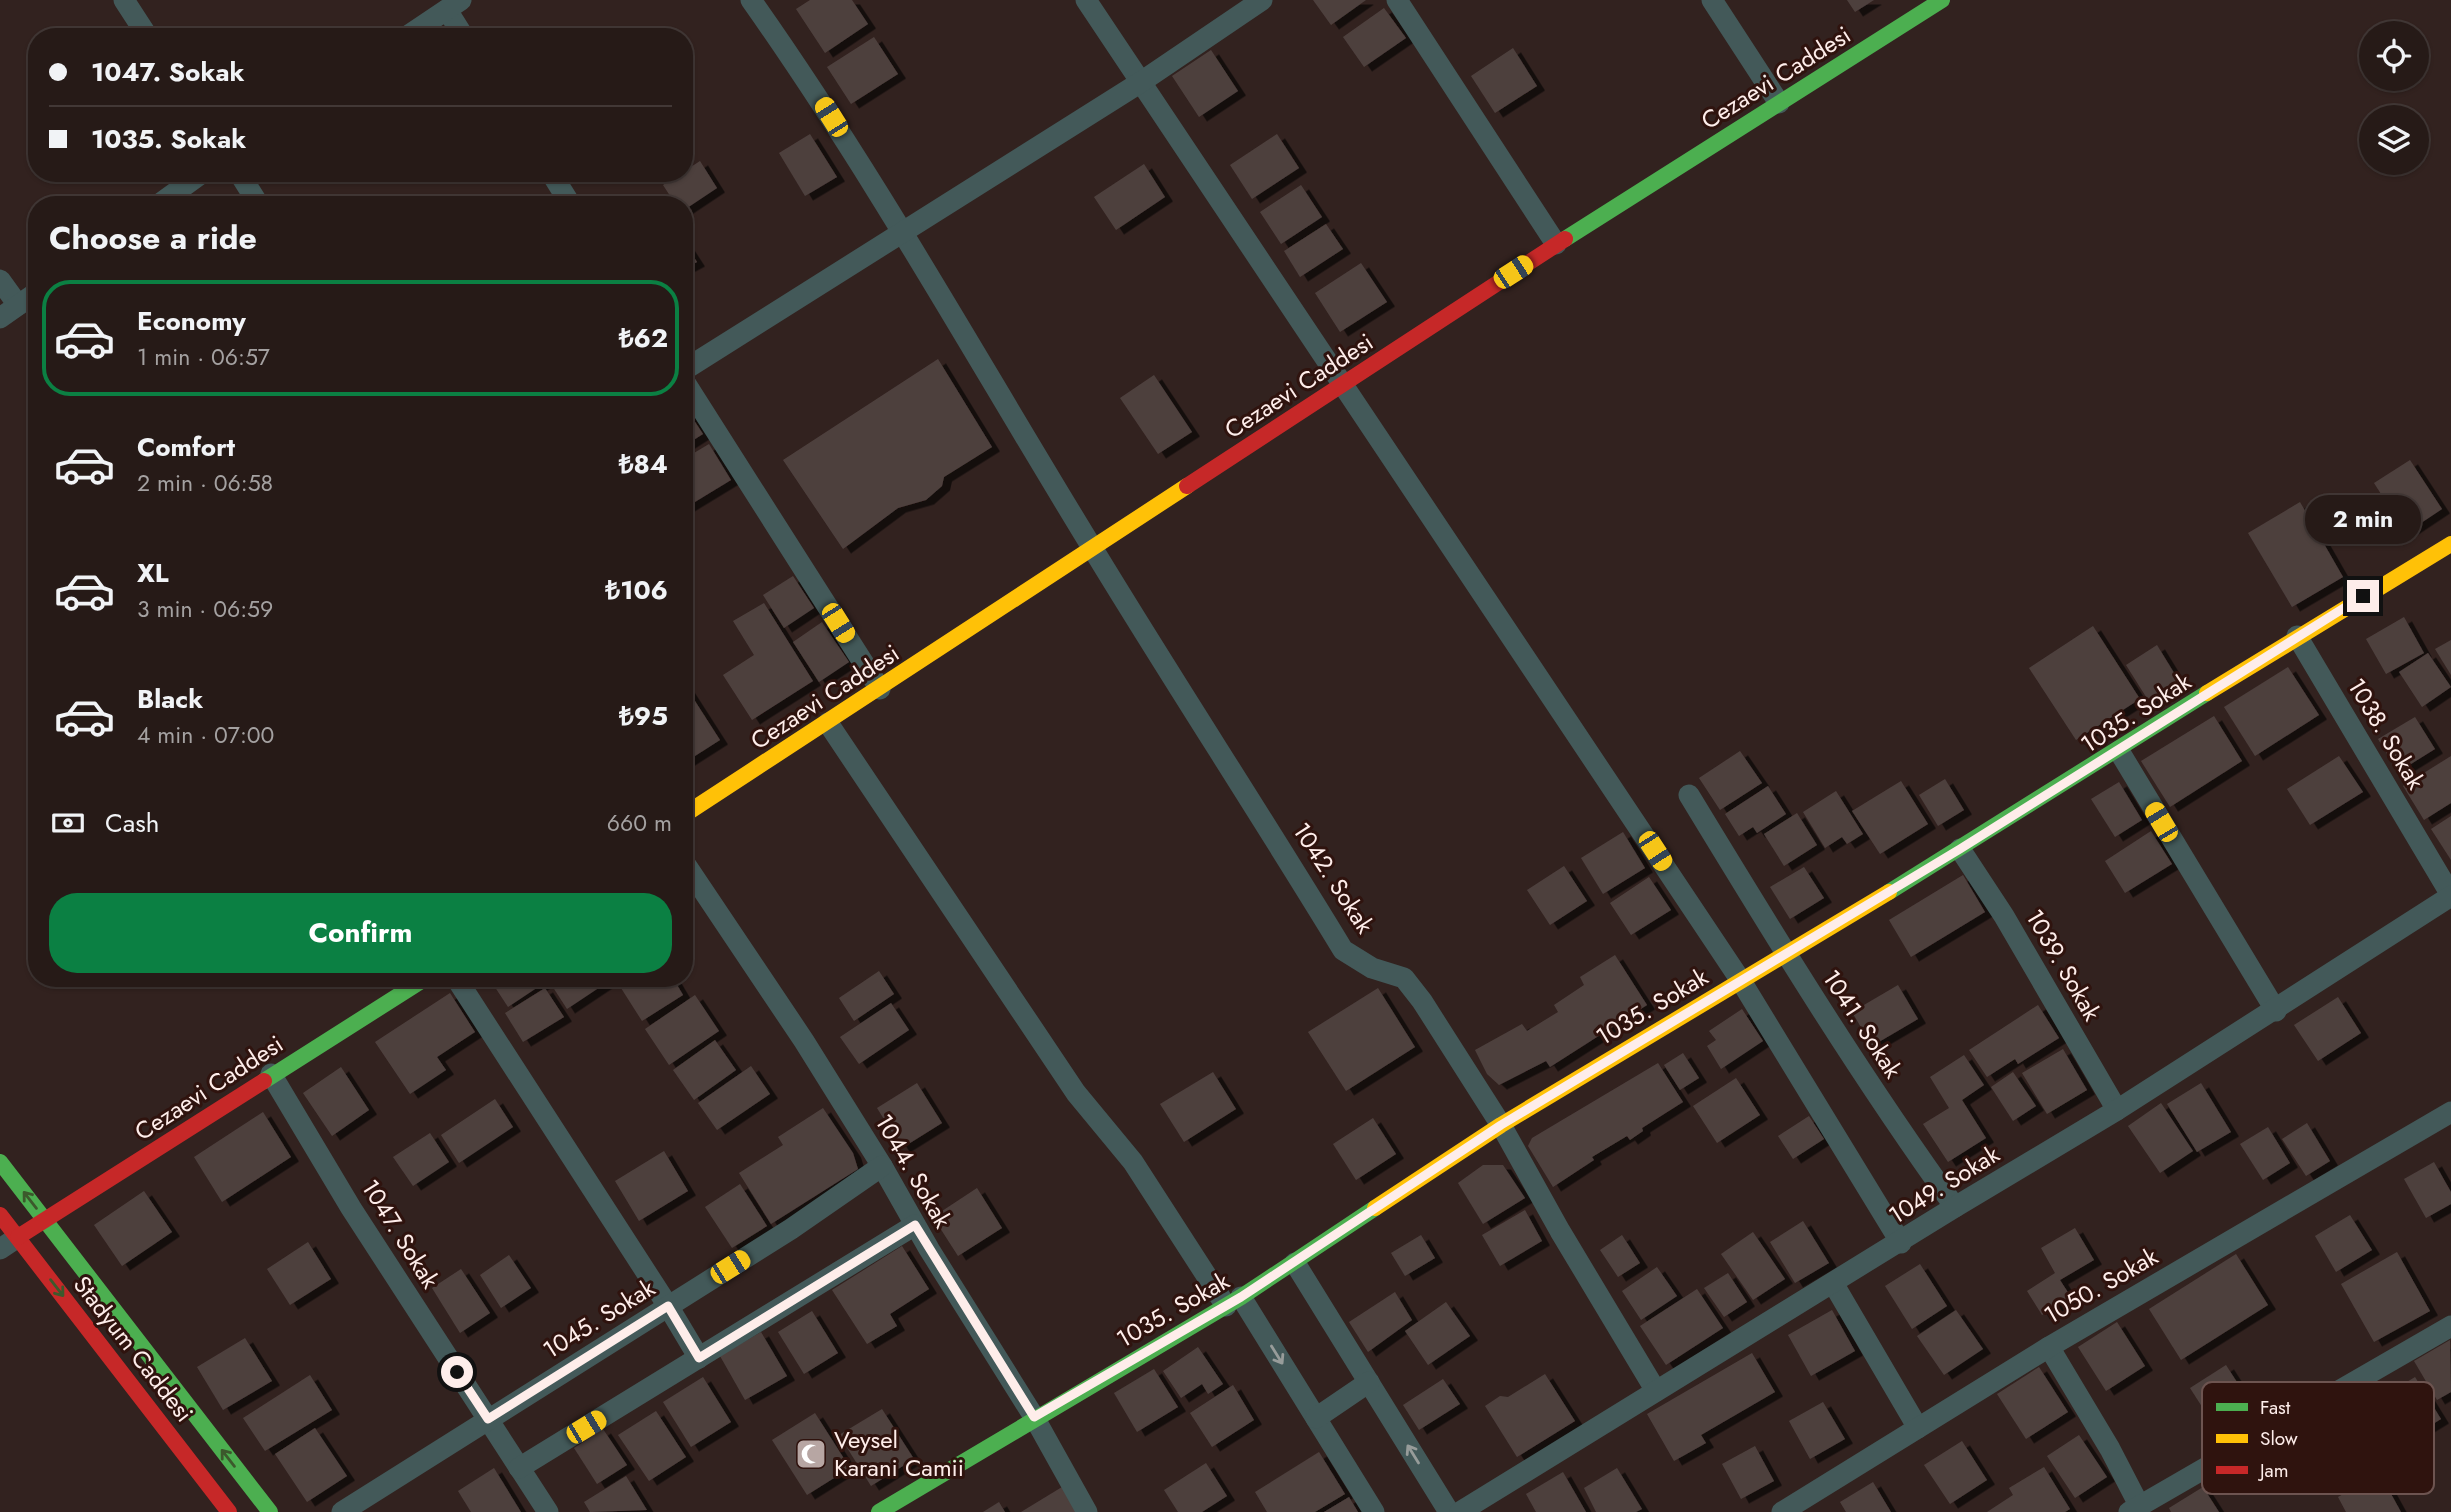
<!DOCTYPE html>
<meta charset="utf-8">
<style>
body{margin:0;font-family:Jost,sans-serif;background:#322724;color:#f1f3f6;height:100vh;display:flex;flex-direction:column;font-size:26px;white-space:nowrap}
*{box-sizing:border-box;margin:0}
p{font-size:23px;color:#a4a1a1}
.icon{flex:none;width:38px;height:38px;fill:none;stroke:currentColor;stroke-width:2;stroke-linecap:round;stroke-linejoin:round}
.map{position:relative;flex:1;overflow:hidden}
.drawer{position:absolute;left:28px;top:196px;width:665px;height:791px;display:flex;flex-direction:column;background:#261a17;border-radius:28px;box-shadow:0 2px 5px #0004,0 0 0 2px #423836}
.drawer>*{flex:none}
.top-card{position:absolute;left:28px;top:28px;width:665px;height:154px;border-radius:28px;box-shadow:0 2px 5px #0004,0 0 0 2px #423836;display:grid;align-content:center;height:154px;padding:0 21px;background:#261a17}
.buttons{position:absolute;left:2359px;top:21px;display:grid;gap:14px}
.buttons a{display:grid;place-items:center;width:70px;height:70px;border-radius:50%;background:#261a17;box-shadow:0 2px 5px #0004,0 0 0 2px #423836;font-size:35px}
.end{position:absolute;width:32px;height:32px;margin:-16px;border:9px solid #feedea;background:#111;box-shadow:0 0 0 4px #111}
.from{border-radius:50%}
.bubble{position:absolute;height:49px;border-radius:24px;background:#261a17;box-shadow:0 2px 5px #0004,0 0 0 2px #423836;font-size:23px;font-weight:700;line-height:49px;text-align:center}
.car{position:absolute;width:21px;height:42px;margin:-21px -10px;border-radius:9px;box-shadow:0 0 5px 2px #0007;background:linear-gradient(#f5c518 24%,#345 0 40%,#f5c518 0 76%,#345 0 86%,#f5c518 0)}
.top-card b{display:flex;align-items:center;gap:24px;height:66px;font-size:26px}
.top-card b+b{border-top:2px solid #423836}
.top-card i{width:18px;height:18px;background:#f1f3f6}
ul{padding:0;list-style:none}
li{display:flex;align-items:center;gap:21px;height:116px;margin:0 14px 10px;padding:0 7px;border:4px solid transparent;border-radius:28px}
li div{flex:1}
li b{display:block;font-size:26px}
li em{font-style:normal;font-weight:700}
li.on{border-color:#0b8043}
li>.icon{width:63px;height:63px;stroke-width:1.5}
h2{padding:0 21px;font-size:32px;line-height:84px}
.pay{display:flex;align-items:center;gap:18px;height:77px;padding:0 21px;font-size:26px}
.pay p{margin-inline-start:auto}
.action{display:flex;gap:14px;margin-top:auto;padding:14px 21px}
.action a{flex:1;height:80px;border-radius:28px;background:#0b8043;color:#fff;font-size:28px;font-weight:700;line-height:80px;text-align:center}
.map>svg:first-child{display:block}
.building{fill:#4e403e;filter:url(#shadow)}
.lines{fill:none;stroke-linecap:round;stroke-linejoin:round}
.street{stroke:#435959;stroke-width:21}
.fast{stroke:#4caf50;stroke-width:16}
.slow{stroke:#ffc107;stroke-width:16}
.jam{stroke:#c62828;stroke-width:16}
.oneway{stroke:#3c592c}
.oneway2{stroke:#979c9a}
.route{stroke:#feedea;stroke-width:9}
.labels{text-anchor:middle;stroke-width:6;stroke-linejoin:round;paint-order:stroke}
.street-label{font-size:24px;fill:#feedea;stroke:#2f130e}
.poi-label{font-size:24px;fill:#feedea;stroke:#2f130e;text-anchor:start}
.key{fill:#2f130e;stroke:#6d5450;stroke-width:2}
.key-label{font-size:19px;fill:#feedea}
</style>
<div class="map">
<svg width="2451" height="1512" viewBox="0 0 2451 1512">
<defs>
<filter id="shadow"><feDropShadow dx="8" dy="4.5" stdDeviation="0" flood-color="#0009"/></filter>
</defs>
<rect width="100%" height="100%" fill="#32221f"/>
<g class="building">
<polygon points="810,0 852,0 868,24 825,53 796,9"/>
<polygon points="1313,0 1366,0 1331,25"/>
<polygon points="1847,0 1874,0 1855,12"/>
<polygon points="1384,8 1406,38 1364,67 1343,37"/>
<polygon points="874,37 898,74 851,104 827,67"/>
<polygon points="1513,48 1537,86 1495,113 1471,76"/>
<polygon points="1211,50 1238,91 1199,117 1172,76"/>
<polygon points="810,134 837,177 805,196 779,153"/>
<polygon points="1277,134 1299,168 1252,199 1230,165"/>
<polygon points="700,161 717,188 684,210 684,205 676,205 663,185"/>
<polygon points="1144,164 1165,197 1116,230 1094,197"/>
<polygon points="1301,185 1322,217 1281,244 1260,212"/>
<polygon points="1326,224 1343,249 1300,277 1284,251"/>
<polygon points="684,242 697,262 684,269"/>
<polygon points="1361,263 1387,302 1340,332 1315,293"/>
<polygon points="938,359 992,447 944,477 942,486 926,500 898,508 843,549 783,460"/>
<polygon points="1154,375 1192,432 1158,454 1120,398"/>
<polygon points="684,405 703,434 684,446"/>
<polygon points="709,444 731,480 685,508 684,459"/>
<polygon points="2410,460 2442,509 2406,533 2374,483"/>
<polygon points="2300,502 2343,577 2292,607 2248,533"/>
<polygon points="793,576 814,608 784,628 763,595"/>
<polygon points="764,603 813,681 752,720 723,675 754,655 733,621"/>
<polygon points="2404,617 2424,653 2386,674 2366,639"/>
<polygon points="822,622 849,662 819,682 793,642"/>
<polygon points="2093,626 2140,699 2076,740 2029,668"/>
<polygon points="2451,640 2451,675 2435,649"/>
<polygon points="2157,645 2179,681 2148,700 2126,665"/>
<polygon points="2428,653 2451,687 2422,707 2399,672"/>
<polygon points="2288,667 2319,715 2255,756 2224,707"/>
<polygon points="686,687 720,740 684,763 684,688"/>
<polygon points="2214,716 2242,761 2170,807 2141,761"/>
<polygon points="2415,717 2435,749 2398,772 2378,739"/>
<polygon points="1740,751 1762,783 1720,810 1699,778"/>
<polygon points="2339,756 2363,792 2310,825 2287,789"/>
<polygon points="2451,756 2451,803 2424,820 2403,786"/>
<polygon points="1945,779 1964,810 1938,826 1919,795"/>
<polygon points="1901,781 1928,824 1880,854 1852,811"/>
<polygon points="2119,782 2142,820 2115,837 2091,799"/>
<polygon points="1768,786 1786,814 1757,833 1753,827 1739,836 1725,814"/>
<polygon points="1836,791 1863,834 1847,844 1842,837 1825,848 1803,812"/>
<polygon points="1797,813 1817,845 1784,866 1764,834"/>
<polygon points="2451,816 2451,860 2431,829"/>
<polygon points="2151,831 2172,864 2125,893 2105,861"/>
<polygon points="1623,832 1645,868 1603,894 1581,858"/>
<polygon points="1564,866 1587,901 1550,925 1527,890"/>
<polygon points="1804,867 1824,898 1790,919 1770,887"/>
<polygon points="1963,875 1985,912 1911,957 1889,920"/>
<polygon points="1649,877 1671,910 1631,935 1610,903"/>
<polygon points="1615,955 1647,1005 1550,1067 1546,1061 1499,1085 1487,1074 1475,1050 1522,1024 1527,1031 1558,1012 1554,1005 1584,985 1580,977"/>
<polygon points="879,971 894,994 854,1021 839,998"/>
<polygon points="489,978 540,978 544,983 508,1007"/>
<polygon points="547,978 603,978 606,983 567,1009"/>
<polygon points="636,978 673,978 683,995 642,1021 621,988"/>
<polygon points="1898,985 1918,1019 1872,1046 1852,1012"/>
<polygon points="545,988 564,1017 523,1042 505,1013"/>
<polygon points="1378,988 1415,1047 1346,1091 1308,1032"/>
<polygon points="450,993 475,1032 437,1057 446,1070 410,1094 375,1042"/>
<polygon points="695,995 719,1031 669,1065 645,1029"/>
<polygon points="2338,997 2361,1033 2318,1061 2294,1025"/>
<polygon points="891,1003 909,1030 859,1064 840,1037"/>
<polygon points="2038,1005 2059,1038 2018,1064 2015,1059 1987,1077 1969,1050"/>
<polygon points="1742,1009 1763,1041 1721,1069 1707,1046 1716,1040 1709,1031"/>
<polygon points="715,1040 736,1070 694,1100 673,1070"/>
<polygon points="2063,1049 2087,1090 2047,1114 2022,1073"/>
<polygon points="1683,1053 1699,1078 1680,1090 1664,1065"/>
<polygon points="1964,1055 1984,1085 1962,1100 1986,1138 1948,1162 1923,1124 1949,1108 1930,1077"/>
<polygon points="1658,1063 1683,1102 1642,1128 1643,1131 1630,1140 1627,1136 1592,1157 1594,1160 1553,1187 1528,1146 1532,1138"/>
<polygon points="751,1066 770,1094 717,1130 698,1103"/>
<polygon points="341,1067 369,1110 332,1136 303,1093"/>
<polygon points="1213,1072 1236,1109 1184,1142 1160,1104"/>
<polygon points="2013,1072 2036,1106 2013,1121 1991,1087"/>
<polygon points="1736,1078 1760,1115 1717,1143 1693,1106"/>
<polygon points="917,1083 942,1123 902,1148 877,1108"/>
<polygon points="2201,1083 2231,1132 2197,1152 2167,1104"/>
<polygon points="495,1099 513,1127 459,1163 441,1135"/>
<polygon points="2161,1103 2193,1151 2160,1173 2128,1126"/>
<polygon points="823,1108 853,1153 858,1169 771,1224 739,1173 783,1145 778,1137"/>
<polygon points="263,1112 291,1157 222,1202 194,1157"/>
<polygon points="1809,1116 1824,1139 1793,1159 1778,1136"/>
<polygon points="1373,1118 1396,1154 1356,1180 1333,1144"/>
<polygon points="2307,1123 2330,1161 2306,1176 2282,1139"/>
<polygon points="2268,1127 2290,1163 2263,1180 2240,1144"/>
<polygon points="430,1133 449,1162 413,1186 393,1157"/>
<polygon points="664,1151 688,1191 639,1221 615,1181"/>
<polygon points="2434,1162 2451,1192 2451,1204 2426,1218 2404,1179"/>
<polygon points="1483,1165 1503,1165 1525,1198 1483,1224 1458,1183"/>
<polygon points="740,1184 767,1226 732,1248 705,1207"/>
<polygon points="977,1188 1002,1228 958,1256 933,1217"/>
<polygon points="144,1191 172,1232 122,1266 94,1225"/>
<polygon points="1525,1210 1542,1241 1500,1266 1482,1235"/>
<polygon points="2350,1215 2372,1250 2336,1272 2315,1236"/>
<polygon points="1803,1221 1829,1263 1795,1283 1770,1242"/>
<polygon points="2075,1228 2094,1260 2060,1280 2071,1297 2042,1315 2027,1291 2055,1273 2041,1248"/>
<polygon points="1753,1232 1785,1279 1753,1300 1721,1254"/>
<polygon points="1421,1235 1435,1258 1405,1276 1391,1253"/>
<polygon points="1622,1235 1640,1263 1618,1277 1600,1250"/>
<polygon points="308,1242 331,1279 290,1305 267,1269"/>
<polygon points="902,1246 929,1289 890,1314 897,1326 867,1344 832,1290"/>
<polygon points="2397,1252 2430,1311 2374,1342 2341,1284"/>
<polygon points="2236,1254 2268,1305 2181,1360 2149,1309"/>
<polygon points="509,1255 531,1288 501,1308 480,1275"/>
<polygon points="1920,1264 1947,1306 1912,1329 1885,1286"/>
<polygon points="1657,1267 1677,1296 1641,1320 1622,1291"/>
<polygon points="461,1269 490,1313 460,1333 432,1288"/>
<polygon points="1728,1273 1747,1302 1724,1317 1704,1288"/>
<polygon points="1697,1289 1723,1328 1666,1365 1640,1326"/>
<polygon points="1395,1292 1412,1320 1368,1352 1349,1322"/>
<polygon points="1446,1302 1470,1336 1428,1365 1405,1331"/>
<polygon points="1832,1310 1855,1351 1811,1376 1788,1335"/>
<polygon points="1956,1310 1983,1349 1944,1375 1917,1336"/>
<polygon points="812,1311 838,1353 804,1374 778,1332"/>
<polygon points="2117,1322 2145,1366 2106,1391 2078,1347"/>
<polygon points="761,1332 787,1376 745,1400 720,1356"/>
<polygon points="245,1338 272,1381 223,1410 197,1367"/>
<polygon points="2450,1340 2451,1392 2437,1400 2414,1361"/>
<polygon points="1198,1347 1223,1384 1208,1394 1202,1384 1181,1398 1163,1371"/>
<polygon points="1752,1353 1775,1392 1701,1435 1706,1443 1674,1461 1647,1414"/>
<polygon points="2226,1365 2258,1415 2222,1438 2190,1388"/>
<polygon points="2039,1367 2068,1412 2026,1439 1997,1394"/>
<polygon points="1154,1369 1178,1407 1137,1432 1114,1393"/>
<polygon points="1545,1374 1575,1421 1517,1457 1485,1406 1500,1396 1508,1397"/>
<polygon points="310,1375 332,1410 265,1451 243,1418"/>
<polygon points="703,1377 731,1422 691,1447 663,1402"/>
<polygon points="2415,1377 2441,1419 2410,1438 2384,1396"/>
<polygon points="1443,1379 1460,1404 1419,1430 1403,1405"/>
<polygon points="1233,1385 1254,1420 1212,1447 1190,1413"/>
<polygon points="1823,1402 1845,1439 1810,1459 1789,1421"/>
<polygon points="882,1409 914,1459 871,1486 839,1435"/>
<polygon points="656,1411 686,1457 649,1481 618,1435"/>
<polygon points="815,1413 850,1468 807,1495 772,1440"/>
<polygon points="315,1428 347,1476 307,1502 275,1454"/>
<polygon points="603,1429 627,1465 597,1484 574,1448"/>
<polygon points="2079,1435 2107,1477 2075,1498 2047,1456"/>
<polygon points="1962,1441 1987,1480 1950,1504 1924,1465"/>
<polygon points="1755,1446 1774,1481 1741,1499 1722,1464"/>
<polygon points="1319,1452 1345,1494 1315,1512 1267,1512 1255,1492"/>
<polygon points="1206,1463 1227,1496 1202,1512 1178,1512 1164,1490"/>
<polygon points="2044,1467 2070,1509 2065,1512 1987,1512 2013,1495 2009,1488"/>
<polygon points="494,1468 521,1512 471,1512 458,1491"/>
<polygon points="1617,1468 1642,1509 1636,1512 1596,1512 1584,1488"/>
<polygon points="1563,1472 1586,1512 1536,1512 1526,1494"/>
<polygon points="2380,1474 2401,1512 2346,1512 2338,1497"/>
<polygon points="626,1476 647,1510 590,1512 584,1502"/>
<polygon points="1873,1482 1891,1512 1846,1512 1840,1502"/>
<polygon points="1062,1487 1076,1512 1021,1512"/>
<polygon points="2203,1487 2219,1512 2171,1512 2169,1508"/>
<polygon points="1349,1497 1358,1512 1324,1512"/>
<polygon points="999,1502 1005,1512 983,1512"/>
</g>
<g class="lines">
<g class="street">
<polyline points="124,0 148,37"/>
<path d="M751,0c125,177 229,365 342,549 82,135 168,266 250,401l29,18 32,10 18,23 79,124 59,106 96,160"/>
<polyline points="1086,0 1741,981 1901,1243"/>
<polyline points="1397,0 1556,244"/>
<polyline points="1712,0 1779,103"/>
<polyline points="447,10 464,37"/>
<polyline points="406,37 461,0"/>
<polyline points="239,173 259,205"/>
<polyline points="551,173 571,205"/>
<polyline points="158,205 202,173"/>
<polyline points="0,280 18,305"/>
<polyline points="0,318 37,292"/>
<polyline points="684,370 1141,82 1262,0"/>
<polyline points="684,381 880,689"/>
<polyline points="2297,636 2451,895"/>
<polyline points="828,723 1076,1093 1133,1162 1226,1306"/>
<polyline points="2119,751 2276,1011"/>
<path d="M1689,795c85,140 170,279 266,412"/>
<polyline points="1960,849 2004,916 2117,1110"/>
<polyline points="684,862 804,1041 882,1166 929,1249 1034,1417 1087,1512"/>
<polyline points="456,978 668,1306 699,1358"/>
<polyline points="271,1074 351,1208 548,1512"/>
<polyline points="0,1249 18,1237"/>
<polyline points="1295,1263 1449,1512"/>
<polyline points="1833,1283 1918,1428"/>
<polyline points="1241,1297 1374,1512"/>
<polyline points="2049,1347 2110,1449 2139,1505"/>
<polyline points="1316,1418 1369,1382"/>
<polyline points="519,1468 915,1225"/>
<polyline points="342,1512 791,1229 882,1166"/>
<polyline points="1460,1512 1955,1207 2117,1110 2451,896"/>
<polyline points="1782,1512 2049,1347 2451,1112"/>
<polyline points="2129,1512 2451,1326"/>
</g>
<g class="fast">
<polyline points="1565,239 1942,0"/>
<polyline points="1889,892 2207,693"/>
<polyline points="264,1081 426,978"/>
<polyline points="0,1162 270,1512"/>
<polyline points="879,1512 1241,1297 1375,1208"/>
</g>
<g class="slow">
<polyline points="2207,693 2451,544"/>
<polyline points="684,815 1187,486"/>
<polyline points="1375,1208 1501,1125 1889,892"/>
</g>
<g class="jam">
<polyline points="1187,486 1565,239"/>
<polyline points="0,1215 229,1512"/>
<polyline points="18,1237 264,1081"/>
</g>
</g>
<defs><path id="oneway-shaft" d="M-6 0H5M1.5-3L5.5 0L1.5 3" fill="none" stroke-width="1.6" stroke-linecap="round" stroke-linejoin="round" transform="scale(1.75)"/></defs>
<g class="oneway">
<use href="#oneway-shaft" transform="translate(30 1200) rotate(-128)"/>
<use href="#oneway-shaft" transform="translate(57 1288) rotate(52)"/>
<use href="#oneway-shaft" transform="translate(228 1458) rotate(-128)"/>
</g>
<g class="oneway2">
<use href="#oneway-shaft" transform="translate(1277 1355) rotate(58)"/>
<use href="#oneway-shaft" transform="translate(1413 1454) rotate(-122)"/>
</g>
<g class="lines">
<polyline class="route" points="457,1372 488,1419 668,1306 699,1358 915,1225 1034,1417 1241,1297 1501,1125 1960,849 2363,596"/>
</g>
<defs>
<g id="mosque-square" transform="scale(1.575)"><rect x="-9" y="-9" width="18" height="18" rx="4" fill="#b7a6a3" stroke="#2f130e"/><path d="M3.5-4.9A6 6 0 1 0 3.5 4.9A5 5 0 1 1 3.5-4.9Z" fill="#fff"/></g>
</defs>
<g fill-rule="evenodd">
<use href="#mosque-square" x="811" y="1454"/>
</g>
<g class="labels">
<g class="street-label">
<text transform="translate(1776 78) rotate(-32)" y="8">Cezaevi Caddesi</text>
<text transform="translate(1299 386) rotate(-33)" y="8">Cezaevi Caddesi</text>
<text transform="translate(825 697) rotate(-33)" y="8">Cezaevi Caddesi</text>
<text transform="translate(2136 713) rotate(-33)" y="8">1035. Sokak</text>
<text transform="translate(2386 734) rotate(59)" y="8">1038. Sokak</text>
<text transform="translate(1333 878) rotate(57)" y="8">1042. Sokak</text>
<text transform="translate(2063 965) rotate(60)" y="8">1039. Sokak</text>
<text transform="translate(1652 1007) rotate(-31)" y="8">1035. Sokak</text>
<text transform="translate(1862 1024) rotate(57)" y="8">1041. Sokak</text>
<text transform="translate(209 1088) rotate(-33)" y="8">Cezaevi Caddesi</text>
<text transform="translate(913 1171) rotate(60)" y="8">1044. Sokak</text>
<text transform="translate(1944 1185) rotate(-32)" y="8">1049. Sokak</text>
<text transform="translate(400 1234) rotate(58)" y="8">1047. Sokak</text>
<text transform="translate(2101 1286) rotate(-30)" y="8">1050. Sokak</text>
<text transform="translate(1173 1310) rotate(-30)" y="8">1035. Sokak</text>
<text transform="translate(599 1319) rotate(-32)" y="8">1045. Sokak</text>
<text transform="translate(133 1349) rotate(52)" y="8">Stadyum Caddesi</text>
</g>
<g class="poi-label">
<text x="834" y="1448">Veysel<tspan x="834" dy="28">Karani Camii</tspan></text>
</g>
</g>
<rect x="2202" y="1382" width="232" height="112" rx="10" class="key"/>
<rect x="2216" y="1403" width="32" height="8" fill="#4caf50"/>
<rect x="2216" y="1434" width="32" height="9" fill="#ffc107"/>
<rect x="2216" y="1466" width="32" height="8" fill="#c62828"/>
<g class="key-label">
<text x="2260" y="1414">Fast</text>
<text x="2260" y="1445">Slow</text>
<text x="2260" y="1477">Jam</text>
</g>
</svg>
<div class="buttons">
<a><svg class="icon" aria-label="locate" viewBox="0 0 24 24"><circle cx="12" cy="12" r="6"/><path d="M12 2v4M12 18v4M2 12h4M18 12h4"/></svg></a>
<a><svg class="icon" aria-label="layers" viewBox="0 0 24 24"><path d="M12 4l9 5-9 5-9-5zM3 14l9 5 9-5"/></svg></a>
</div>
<i class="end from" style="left:457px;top:1372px"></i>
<i class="end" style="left:2363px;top:596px"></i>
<div class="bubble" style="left:2305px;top:495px;width:116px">2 min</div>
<i class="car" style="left:831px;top:117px;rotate:328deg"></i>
<i class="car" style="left:1513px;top:272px;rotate:57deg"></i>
<i class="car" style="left:838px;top:623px;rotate:148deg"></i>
<i class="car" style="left:2161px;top:822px;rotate:329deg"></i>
<i class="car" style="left:1655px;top:851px;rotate:147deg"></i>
<i class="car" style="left:730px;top:1267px;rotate:58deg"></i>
<i class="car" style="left:586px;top:1427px;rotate:59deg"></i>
<div class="top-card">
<b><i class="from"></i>1047. Sokak</b>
<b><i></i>1035. Sokak</b>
</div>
<section class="drawer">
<h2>Choose a ride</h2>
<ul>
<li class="on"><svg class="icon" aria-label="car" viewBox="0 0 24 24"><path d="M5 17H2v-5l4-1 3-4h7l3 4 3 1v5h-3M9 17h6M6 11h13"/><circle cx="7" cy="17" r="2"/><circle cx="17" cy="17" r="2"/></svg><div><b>Economy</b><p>1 min · 06:57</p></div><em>₺62</em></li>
<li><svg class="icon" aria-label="car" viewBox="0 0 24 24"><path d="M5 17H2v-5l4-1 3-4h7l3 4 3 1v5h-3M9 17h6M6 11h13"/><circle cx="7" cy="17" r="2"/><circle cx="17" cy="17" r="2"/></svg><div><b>Comfort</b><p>2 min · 06:58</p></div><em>₺84</em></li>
<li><svg class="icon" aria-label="car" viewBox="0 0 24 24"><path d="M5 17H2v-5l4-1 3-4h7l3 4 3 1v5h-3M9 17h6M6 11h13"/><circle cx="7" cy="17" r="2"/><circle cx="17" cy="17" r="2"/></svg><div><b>XL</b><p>3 min · 06:59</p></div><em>₺106</em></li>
<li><svg class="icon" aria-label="car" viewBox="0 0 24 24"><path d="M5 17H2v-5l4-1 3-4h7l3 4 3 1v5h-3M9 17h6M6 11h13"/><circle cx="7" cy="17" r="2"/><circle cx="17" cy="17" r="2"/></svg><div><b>Black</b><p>4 min · 07:00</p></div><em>₺95</em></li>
</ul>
<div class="pay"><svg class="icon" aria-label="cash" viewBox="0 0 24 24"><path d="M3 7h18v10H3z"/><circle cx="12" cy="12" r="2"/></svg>Cash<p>660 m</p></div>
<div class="action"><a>Confirm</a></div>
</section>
</div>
